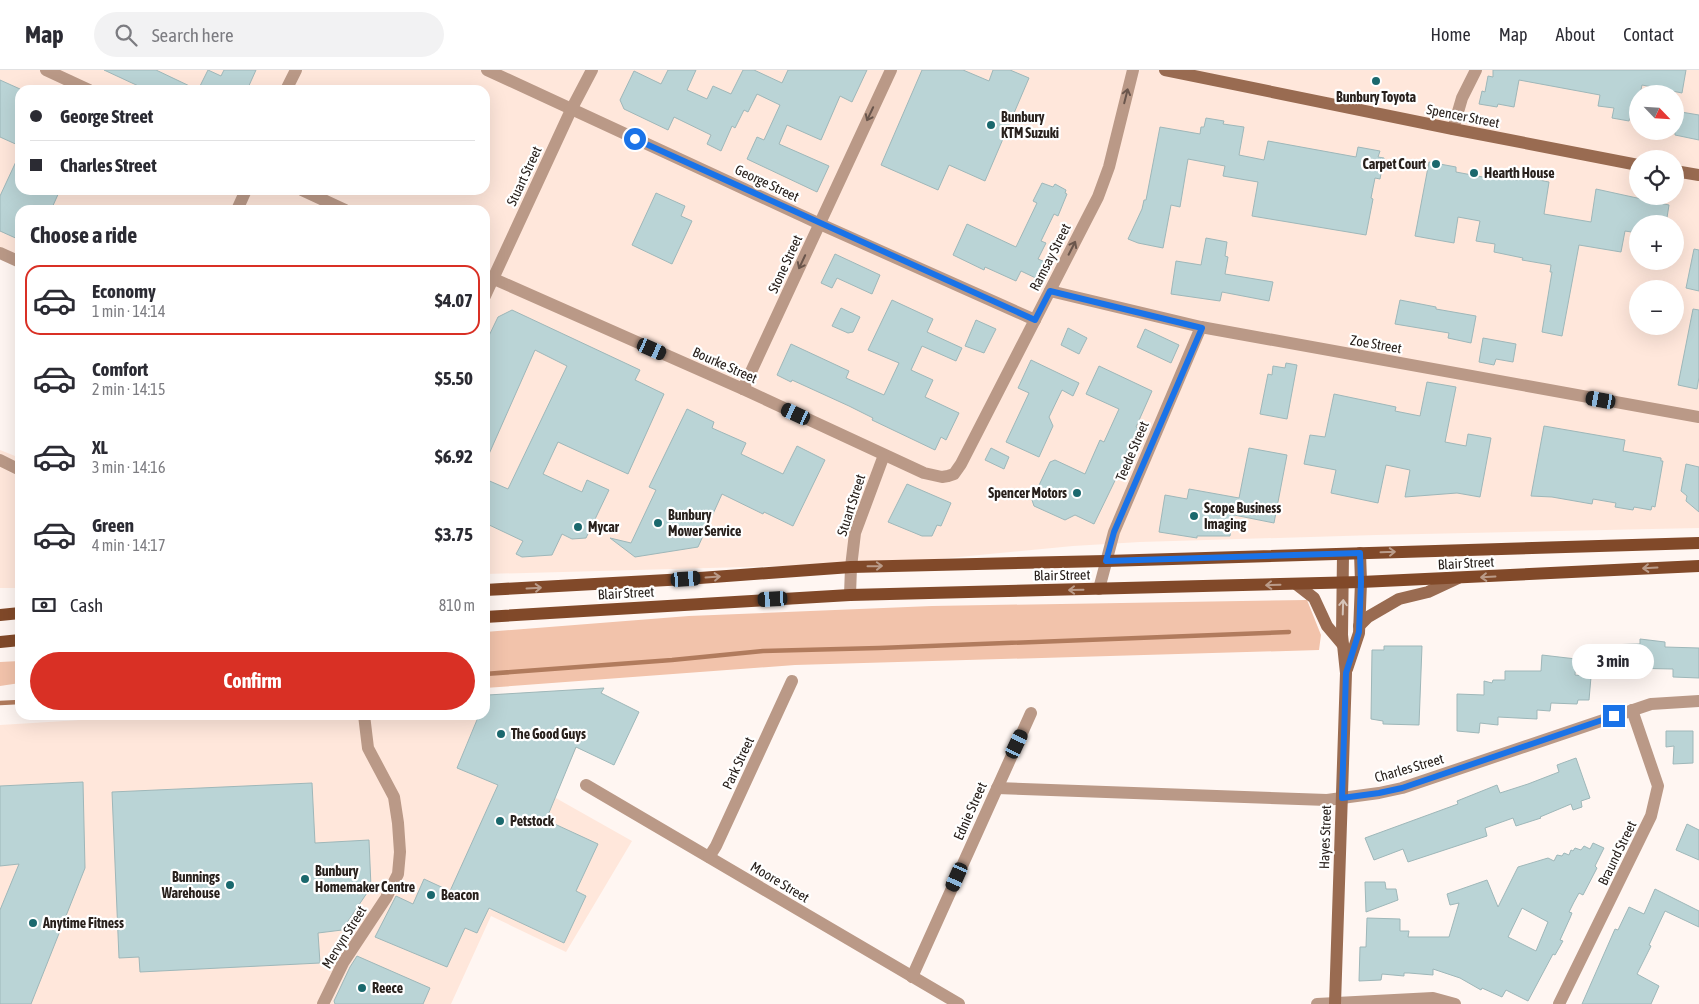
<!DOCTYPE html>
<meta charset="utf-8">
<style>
body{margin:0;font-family:"Asap Condensed",sans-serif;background:#f2f2f3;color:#2b2b33;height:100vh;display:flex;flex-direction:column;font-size:19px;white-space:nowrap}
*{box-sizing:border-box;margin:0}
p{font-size:16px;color:#7c7c81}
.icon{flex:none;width:28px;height:28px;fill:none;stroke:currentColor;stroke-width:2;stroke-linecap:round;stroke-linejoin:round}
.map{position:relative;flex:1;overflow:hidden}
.sheet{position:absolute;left:15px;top:135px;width:475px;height:515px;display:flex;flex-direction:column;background:#fff;border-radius:15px;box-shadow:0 5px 20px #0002}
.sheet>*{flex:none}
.banner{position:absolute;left:15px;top:15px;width:475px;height:110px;border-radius:15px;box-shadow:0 5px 20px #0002;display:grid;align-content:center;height:110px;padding:0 15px;background:#fff}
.needle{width:32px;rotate:115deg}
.fabs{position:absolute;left:1629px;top:15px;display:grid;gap:10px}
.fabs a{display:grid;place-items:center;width:55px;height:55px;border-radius:50%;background:#fff;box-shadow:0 5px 20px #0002;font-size:25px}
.end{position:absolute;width:22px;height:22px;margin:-11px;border:6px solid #1a73e8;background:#fff;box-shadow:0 0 0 2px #fff}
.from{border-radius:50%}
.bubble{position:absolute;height:35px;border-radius:18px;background:#fff;box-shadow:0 5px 20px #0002;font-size:16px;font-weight:700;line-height:35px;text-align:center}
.car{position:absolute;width:15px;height:30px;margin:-15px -8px;border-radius:6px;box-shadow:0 0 4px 1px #0007;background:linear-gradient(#222 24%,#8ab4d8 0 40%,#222 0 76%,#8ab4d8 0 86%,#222 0)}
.banner b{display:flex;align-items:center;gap:18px;height:48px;font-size:19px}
.banner b+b{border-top:1px solid #e1e1e2}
.banner i{width:12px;height:12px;background:#2b2b33}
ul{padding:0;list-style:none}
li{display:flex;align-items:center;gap:15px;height:70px;margin:0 10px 8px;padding:0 5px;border:2px solid transparent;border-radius:15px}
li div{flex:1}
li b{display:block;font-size:19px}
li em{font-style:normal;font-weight:700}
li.current{border-color:#d93025}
li>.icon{width:45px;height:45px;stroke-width:1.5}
h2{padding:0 15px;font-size:22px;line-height:60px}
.pay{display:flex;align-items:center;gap:12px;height:55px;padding:0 15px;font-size:19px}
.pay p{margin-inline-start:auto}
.action{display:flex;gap:10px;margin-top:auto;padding:10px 15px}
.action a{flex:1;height:58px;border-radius:30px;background:#d93025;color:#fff;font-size:20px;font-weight:700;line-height:58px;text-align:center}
header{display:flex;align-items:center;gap:30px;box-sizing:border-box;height:70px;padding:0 25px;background:#fff;border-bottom:1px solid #e1e1e2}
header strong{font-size:24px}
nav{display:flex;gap:28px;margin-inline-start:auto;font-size:18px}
.search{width:350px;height:45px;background:#f2f2f3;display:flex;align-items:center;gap:12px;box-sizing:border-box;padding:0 18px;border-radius:28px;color:#7c7c81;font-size:19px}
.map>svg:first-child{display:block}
.built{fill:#ffe7db;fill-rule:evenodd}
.green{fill:#f2c3ab}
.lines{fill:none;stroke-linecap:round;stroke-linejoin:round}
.stream{stroke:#b17b5d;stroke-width:4.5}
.building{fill:#bad4d6;stroke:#9eb7b9;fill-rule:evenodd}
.street{stroke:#ba9987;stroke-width:12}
.secondary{stroke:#996b51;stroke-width:12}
.primary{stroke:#814929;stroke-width:12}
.oneway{stroke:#6a564c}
.oneway2{stroke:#ba9b89}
.oneway3{stroke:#d6c4b9}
.route{stroke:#1a73e8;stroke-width:6}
.poi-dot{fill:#1a686d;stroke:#fff;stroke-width:2}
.labels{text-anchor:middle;stroke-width:4.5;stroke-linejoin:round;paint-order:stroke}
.poi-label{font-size:14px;font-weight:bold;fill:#28201c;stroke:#fff;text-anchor:start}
.street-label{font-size:14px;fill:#28201c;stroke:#fff}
</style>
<header>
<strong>Map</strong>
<div class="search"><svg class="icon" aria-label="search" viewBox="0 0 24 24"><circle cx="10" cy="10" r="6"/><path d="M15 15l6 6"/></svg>Search here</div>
<nav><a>Home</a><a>Map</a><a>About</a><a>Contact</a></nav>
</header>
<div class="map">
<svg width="1699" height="934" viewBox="0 0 1699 934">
<rect width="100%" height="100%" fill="#fff6f2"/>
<g class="built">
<path d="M0,0h1699v458l-323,7 -236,7 -67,4 -176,17 -412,11v-364h-465v49l-20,-10zM20,20h465v100h-465zM1638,24h37v37h-37zM1638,89h37v37h-37zM1638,154h37v37h-37zM1638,219h37v37h-37z"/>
<polygon points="0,380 20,388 20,518 0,518"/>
<polygon points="604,618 554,727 632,771 566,882 491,846 451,934 0,934 0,655 162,645 485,645 485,625"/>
</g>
<g class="green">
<polygon points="1307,530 1321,565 1319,580 795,595 485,618 485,562 689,546 932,536"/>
<polygon points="20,591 20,613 0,616 0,592"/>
</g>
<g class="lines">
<g class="stream">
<polyline points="485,604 672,590 763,581 879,578 1289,562"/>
<polyline points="0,633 20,632"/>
</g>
</g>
<g class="building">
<polygon points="104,0 156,0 198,20 208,0 221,6 224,0 256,0 247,20 147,20"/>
<polygon points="668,0 696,0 687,20 707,29 713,16 731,24 743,0 754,0 782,13 788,0 867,0 852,32 840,26 821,70 787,55 779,74 829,96 817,122 747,89 757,67 764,70 780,35 757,24 748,42 744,40 735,58 732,56 721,81 707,74 711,65 674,47 668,60 624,39 620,30 634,1 661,14"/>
<polygon points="922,0 963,0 989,11 993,0 1010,0 1029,8 985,111 949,95 938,120 881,95"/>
<polygon points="1493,0 1686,0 1682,23 1642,15 1640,24 1638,24 1638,35 1633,34 1629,51 1612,48 1614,38 1598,36 1600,25 1519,10 1514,37 1498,34 1497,37 1479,34 1482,21 1485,22 1488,6 1493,7"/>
<polygon points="0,10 20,19 20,76 0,67"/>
<polygon points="1675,41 1699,45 1699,70 1675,65"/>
<polygon points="1206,48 1224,51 1223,54 1244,57 1239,85 1264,90 1268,71 1356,87 1358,77 1380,81 1378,87 1384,88 1380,109 1375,108 1371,128 1373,129 1366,165 1252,146 1258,112 1223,106 1225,96 1188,89 1180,137 1171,135 1163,178 1138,173 1128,169 1142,139 1144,130 1146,130 1160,57 1200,64 1201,57 1204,57"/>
<polygon points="20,83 20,120 60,120 51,140 20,140 20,170 0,161 0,126"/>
<polygon points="1429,92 1456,97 1456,102 1488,108 1488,105 1518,110 1518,106 1549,112 1544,144 1591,152 1596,119 1669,135 1666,154 1638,154 1638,163 1625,161 1621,182 1579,175 1562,266 1542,262 1552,202 1550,202 1551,195 1522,190 1523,188 1494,182 1495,174 1476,171 1480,151 1458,147 1454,173 1415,166"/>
<polygon points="1042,113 1053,117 1055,114 1066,120 1065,123 1067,124 1058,146 1054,144 1041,171 1046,173 1038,189 1050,194 1042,211 1021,201 1016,211 985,197 984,200 953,185 967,154 1016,177 1037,133 1033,131"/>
<polygon points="656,123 685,136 681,146 692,151 672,194 632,175"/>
<polygon points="1206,168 1227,172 1225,186 1228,187 1225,204 1273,212 1269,231 1222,222 1220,231 1171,224 1176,191 1201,195"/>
<polygon points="1694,179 1699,180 1699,221 1686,218"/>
<polygon points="835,184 880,205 872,224 837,208 832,218 821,213"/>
<polygon points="892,230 933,249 927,262 962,278 956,291 922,276 911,300 933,310 925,327 959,343 946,370 941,367 935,380 872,350 873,348 849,336 792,310 791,312 777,305 791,274 849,301 846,308 884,325 899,293 868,280"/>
<polygon points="1400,230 1436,237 1436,239 1476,246 1471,273 1448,268 1449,263 1395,254"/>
<polygon points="841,238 860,247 853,262 848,263 832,256"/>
<polygon points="1693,239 1699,240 1699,307 1697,319 1678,315"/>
<polygon points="512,240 640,300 635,310 664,324 628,404 558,372 543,404 582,422 587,410 609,420 586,468 572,469 562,464 552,485 522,487 516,484 523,471 485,453 485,409 508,419 567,296 535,280 485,393 485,274 498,247"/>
<polygon points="976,250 996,259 984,283 965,276"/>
<polygon points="1068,258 1087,268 1079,284 1061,275"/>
<polygon points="1145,259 1179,275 1171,293 1137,277"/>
<polygon points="1483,268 1516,274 1513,292 1496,289 1494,295 1479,292"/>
<polygon points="1031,290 1079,313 1073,326 1062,320 1049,347 1053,356 1039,387 1006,372 1029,323 1018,318"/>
<polygon points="1286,293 1297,295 1287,349 1260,344 1268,304 1272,305 1273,296 1285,298"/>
<polygon points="1099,296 1152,321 1136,357 1140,359 1094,454 1075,445 1065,450 1034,436 1032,430 1050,392 1055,390 1085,404 1100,370 1104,372 1119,339 1086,324"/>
<polygon points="1427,312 1456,317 1445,372 1466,376 1468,364 1491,368 1480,427 1457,423 1405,427 1410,400 1386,395 1378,433 1331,423 1336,400 1304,394 1310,365 1325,367 1334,324 1396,337 1395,341 1420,346"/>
<polygon points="687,339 714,352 712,358 746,373 741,384 783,404 797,376 825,390 793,456 764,442 763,444 722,424 698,477 635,487 610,468 631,473 656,420 649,417"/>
<polygon points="1544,356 1625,370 1623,381 1661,388 1661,391 1663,391 1655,437 1652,436 1651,440 1634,437 1633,440 1615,437 1616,433 1593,429 1592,434 1552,427 1531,426"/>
<polygon points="991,378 1009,387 1004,399 985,390"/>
<polygon points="1249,378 1287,385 1274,453 1234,445 1230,466 1197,466 1197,468 1159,462 1165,425 1187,429 1189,419 1239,428"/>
<polygon points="1686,394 1699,397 1699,442 1686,431 1687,426 1681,421"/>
<polygon points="907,414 951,433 941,456 937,455 932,466 922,466 888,452"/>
<polygon points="1640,569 1665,572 1665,577 1699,578 1699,608 1673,607 1673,599 1628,598 1628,607 1606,608 1604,575 1640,574"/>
<polygon points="1384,576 1422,576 1419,655 1383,654 1383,651 1371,649 1372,580 1384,580"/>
<polygon points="1542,585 1576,589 1575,605 1591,607 1589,630 1578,630 1577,634 1551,633 1550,641 1537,640 1537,649 1498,647 1498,655 1480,653 1479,663 1457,661 1457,624 1484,625 1484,611 1492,613 1493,610 1505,610 1505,601 1541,601"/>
<polygon points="604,618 601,623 639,642 614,695 576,677 546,750 598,774 576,821 586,826 564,873 489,838 477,863 465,858 447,897 375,867 396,826 413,834 424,809 450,821 498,715 457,698 479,645 485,645 485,631 488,625"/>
<polygon points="1666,661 1693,661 1693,693 1673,694 1674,676 1666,677"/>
<polygon points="1576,688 1590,728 1581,731 1582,737 1573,740 1571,734 1540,747 1541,748 1516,756 1513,748 1485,758 1487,766 1408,792 1403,779 1374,790 1365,768 1458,734 1457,731 1497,715 1500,723 1528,714 1559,702 1557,695"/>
<polygon points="83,712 85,798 31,934 0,934 0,840 19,794 0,796 0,716"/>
<polygon points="312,713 315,773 369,770 371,817 342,860 318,863 320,893 140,902 139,887 119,888 112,722"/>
<polygon points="1687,754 1699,760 1699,790 1676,780"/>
<path d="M1593,773l11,5 -9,18 2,2 -14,27 -4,-2 -5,9 -5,10 3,1 -2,5 -10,22 3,1 -8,14 -2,-1 -25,47 -22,-11 -4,7 -20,-9 -1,2 -21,-12 -27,-9v6l-24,-2h-5v3l-22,-2 -1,6 -22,1 1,-34h6l1,-29 33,1v12h9l-1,6h41l10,-34 -9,2 -3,-11 40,-14 11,27 20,-40 30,-9 6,3 3,-6 5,1 2,-3 5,2 2,-5 2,1 2,-3 6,2 3,-4 6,3zM1522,838l26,14 -12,29 -28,-14z"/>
<polygon points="1365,812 1385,812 1386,819 1396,819 1398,830 1366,842"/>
<polygon points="1655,819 1699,841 1699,857 1665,841 1649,875 1651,876 1637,904 1659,916 1651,934 1582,934 1615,859 1618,860 1629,837 1644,844"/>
<polygon points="357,886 430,918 423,934 335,934 334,931 350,897"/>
</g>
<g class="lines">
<g class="street">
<polyline points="46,0 89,20"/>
<polyline points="487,0 820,154 1035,250"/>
<polyline points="286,20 296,0"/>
<polyline points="1453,59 1462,28 1476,0"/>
<polyline points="302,120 345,140"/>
<polyline points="237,140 246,120"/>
<polyline points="0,183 20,192"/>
<polyline points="485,205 743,319 924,403 942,407 948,406 954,404 961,394 1098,127 1109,97 1133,0"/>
<polyline points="1050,221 1201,257 1699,347"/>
<polyline points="485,226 571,40 592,0"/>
<polyline points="743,319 891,0"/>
<polyline points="0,390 20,400"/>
<polyline points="1099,519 1114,462 1201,257"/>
<polyline points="850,525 851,497 855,463 884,385"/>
<polyline points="586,715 959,934"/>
<polyline points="997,718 1327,730 1379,723 1402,718 1651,634 1699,631"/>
<polyline points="709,787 716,776 792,611"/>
<polyline points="912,907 1031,643"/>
<polyline points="323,934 343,893 386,828 398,804 400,782 398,753 394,727 368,678 364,645"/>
<polyline points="1317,934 1433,928 1455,934"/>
<polyline points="1559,934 1651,746 1658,716 1632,640"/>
</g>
<g class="secondary">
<polyline points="1165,0 1453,59 1638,95"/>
<polyline points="1675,101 1699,105"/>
<polyline points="1296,514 1314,528 1327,556 1343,575"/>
<polyline points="1359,556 1368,547 1399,529 1428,522 1458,508"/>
<polyline points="1347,599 1359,563 1361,512 1360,483"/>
<polyline points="1335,934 1346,603 1342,565 1343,484"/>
</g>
<g class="primary">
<polyline points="485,520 686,509 851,497 1106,491 1699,473"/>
<polyline points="0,545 20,543"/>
<polyline points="485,547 850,525 1361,512 1699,496"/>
<polyline points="0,572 20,570"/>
</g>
</g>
<defs><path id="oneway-shaft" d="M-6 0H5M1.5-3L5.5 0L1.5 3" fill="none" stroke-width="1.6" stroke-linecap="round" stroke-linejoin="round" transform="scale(1.25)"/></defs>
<g class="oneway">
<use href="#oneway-shaft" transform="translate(1126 26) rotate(-76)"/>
<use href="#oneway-shaft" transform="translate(870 44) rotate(115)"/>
<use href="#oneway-shaft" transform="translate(1072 178) rotate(-63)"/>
<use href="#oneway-shaft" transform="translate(802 192) rotate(115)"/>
</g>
<g class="oneway2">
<use href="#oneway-shaft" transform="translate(1388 482) rotate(-2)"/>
<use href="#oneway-shaft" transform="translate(875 496) rotate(-1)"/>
<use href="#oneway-shaft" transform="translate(1650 498) rotate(177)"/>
<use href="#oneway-shaft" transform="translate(713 507) rotate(-4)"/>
<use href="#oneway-shaft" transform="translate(1488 507) rotate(177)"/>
<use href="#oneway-shaft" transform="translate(1273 515) rotate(178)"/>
<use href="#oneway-shaft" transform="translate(534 518) rotate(-3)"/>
<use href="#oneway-shaft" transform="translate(1076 520) rotate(179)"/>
</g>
<use class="oneway3" href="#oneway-shaft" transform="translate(1343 537) rotate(-88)"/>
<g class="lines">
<polyline class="route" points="635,69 1035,250 1050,221 1202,258 1114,462 1106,491 1360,483 1361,512 1359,562 1346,603 1342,728 1379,723 1402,718 1614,646"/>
</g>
<g class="poi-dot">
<circle cx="1376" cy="11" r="5"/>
<circle cx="991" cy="55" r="5"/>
<circle cx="1436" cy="94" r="5"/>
<circle cx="1474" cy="103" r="5"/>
<circle cx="1077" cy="423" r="5"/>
<circle cx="1194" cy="446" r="5"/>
<circle cx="658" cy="453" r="5"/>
<circle cx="578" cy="457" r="5"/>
<circle cx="501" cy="664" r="5"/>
<circle cx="500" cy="751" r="5"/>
<circle cx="305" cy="809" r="5"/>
<circle cx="230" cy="815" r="5"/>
<circle cx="431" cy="825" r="5"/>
<circle cx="33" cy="853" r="5"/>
<circle cx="362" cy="918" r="5"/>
</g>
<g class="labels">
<g class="poi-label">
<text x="1376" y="32" text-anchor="middle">Bunbury Toyota</text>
<text x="1001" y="52">Bunbury<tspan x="1001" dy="16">KTM Suzuki</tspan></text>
<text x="1426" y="99" text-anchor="end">Carpet Court</text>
<text x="1484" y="108">Hearth House</text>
<text x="1067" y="428" text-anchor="end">Spencer Motors</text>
<text x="1204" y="443">Scope Business<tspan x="1204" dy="16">Imaging</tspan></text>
<text x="668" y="450">Bunbury<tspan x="668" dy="16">Mower Service</tspan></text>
<text x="588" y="462">Mycar</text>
<text x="511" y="669">The Good Guys</text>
<text x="510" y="756">Petstock</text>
<text x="315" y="806">Bunbury<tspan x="315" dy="16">Homemaker Centre</tspan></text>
<text x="220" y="812" text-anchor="end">Bunnings<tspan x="220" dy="16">Warehouse</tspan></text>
<text x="441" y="830">Beacon</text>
<text x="43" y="858">Anytime Fitness</text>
<text x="372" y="923">Reece</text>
</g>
<g class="street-label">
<text transform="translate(1463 46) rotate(11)" y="5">Spencer Street</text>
<text transform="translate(524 106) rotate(-65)" y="5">Stuart Street</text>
<text transform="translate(767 113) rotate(25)" y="5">George Street</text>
<text transform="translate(1050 187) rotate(-63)" y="5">Ramsay Street</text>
<text transform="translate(785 194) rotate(-65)" y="5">Stone Street</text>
<text transform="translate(1376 274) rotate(10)" y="5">Zoe Street</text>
<text transform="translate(725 295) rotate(24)" y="5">Bourke Street</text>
<text transform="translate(1132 381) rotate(-67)" y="5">Teede Street</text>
<text transform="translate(851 435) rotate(-72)" y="5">Stuart Street</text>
<text transform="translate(1466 493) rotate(-3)" y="5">Blair Street</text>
<text transform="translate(1062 505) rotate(-1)" y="5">Blair Street</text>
<text transform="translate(626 523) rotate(-3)" y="5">Blair Street</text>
<text transform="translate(738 693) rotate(-65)" y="5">Park Street</text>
<text transform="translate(1409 698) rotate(-16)" y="5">Charles Street</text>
<text transform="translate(970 741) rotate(-66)" y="5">Ednie Street</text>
<text transform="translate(1325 767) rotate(-88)" y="5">Hayes Street</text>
<text transform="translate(1617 783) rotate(-64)" y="5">Braund Street</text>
<text transform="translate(780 812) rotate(31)" y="5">Moore Street</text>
<text transform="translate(344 867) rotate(-58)" y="5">Mervyn Street</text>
</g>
</g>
</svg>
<div class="fabs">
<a><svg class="needle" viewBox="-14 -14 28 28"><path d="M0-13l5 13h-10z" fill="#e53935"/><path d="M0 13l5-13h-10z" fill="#7c7c81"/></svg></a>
<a><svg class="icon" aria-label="locate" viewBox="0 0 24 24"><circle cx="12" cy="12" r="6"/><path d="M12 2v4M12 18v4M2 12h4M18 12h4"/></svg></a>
<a>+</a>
<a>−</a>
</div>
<i class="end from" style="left:635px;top:69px"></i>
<i class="end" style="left:1614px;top:646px"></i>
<div class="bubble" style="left:1572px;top:574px;width:82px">3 min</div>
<i class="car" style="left:652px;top:279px;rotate:114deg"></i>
<i class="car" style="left:1601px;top:330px;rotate:280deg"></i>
<i class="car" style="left:796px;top:344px;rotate:295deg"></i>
<i class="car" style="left:686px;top:509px;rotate:86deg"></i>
<i class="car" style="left:773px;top:529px;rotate:267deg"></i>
<i class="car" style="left:1017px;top:674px;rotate:25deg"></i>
<i class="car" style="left:957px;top:807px;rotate:204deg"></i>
<div class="banner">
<b><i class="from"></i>George Street</b>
<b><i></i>Charles Street</b>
</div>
<section class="sheet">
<h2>Choose a ride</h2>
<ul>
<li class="current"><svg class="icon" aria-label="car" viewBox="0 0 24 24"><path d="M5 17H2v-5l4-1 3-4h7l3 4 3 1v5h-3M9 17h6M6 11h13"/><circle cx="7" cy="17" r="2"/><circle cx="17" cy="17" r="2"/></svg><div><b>Economy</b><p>1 min · 14:14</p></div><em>$4.07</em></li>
<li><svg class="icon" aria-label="car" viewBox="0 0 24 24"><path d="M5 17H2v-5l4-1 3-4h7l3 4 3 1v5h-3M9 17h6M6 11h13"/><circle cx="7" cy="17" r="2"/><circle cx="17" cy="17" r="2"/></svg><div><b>Comfort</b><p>2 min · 14:15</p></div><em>$5.50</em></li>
<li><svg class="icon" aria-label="car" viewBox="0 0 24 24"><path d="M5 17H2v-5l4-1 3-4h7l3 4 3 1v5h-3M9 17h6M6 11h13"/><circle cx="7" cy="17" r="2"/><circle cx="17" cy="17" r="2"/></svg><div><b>XL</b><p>3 min · 14:16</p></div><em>$6.92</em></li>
<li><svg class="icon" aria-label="car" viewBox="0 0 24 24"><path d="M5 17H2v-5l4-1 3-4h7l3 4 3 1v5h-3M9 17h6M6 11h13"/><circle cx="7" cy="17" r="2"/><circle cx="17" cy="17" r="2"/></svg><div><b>Green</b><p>4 min · 14:17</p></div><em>$3.75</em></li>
</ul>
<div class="pay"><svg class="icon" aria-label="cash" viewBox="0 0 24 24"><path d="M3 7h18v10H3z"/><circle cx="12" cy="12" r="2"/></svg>Cash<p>810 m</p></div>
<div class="action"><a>Confirm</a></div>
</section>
</div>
